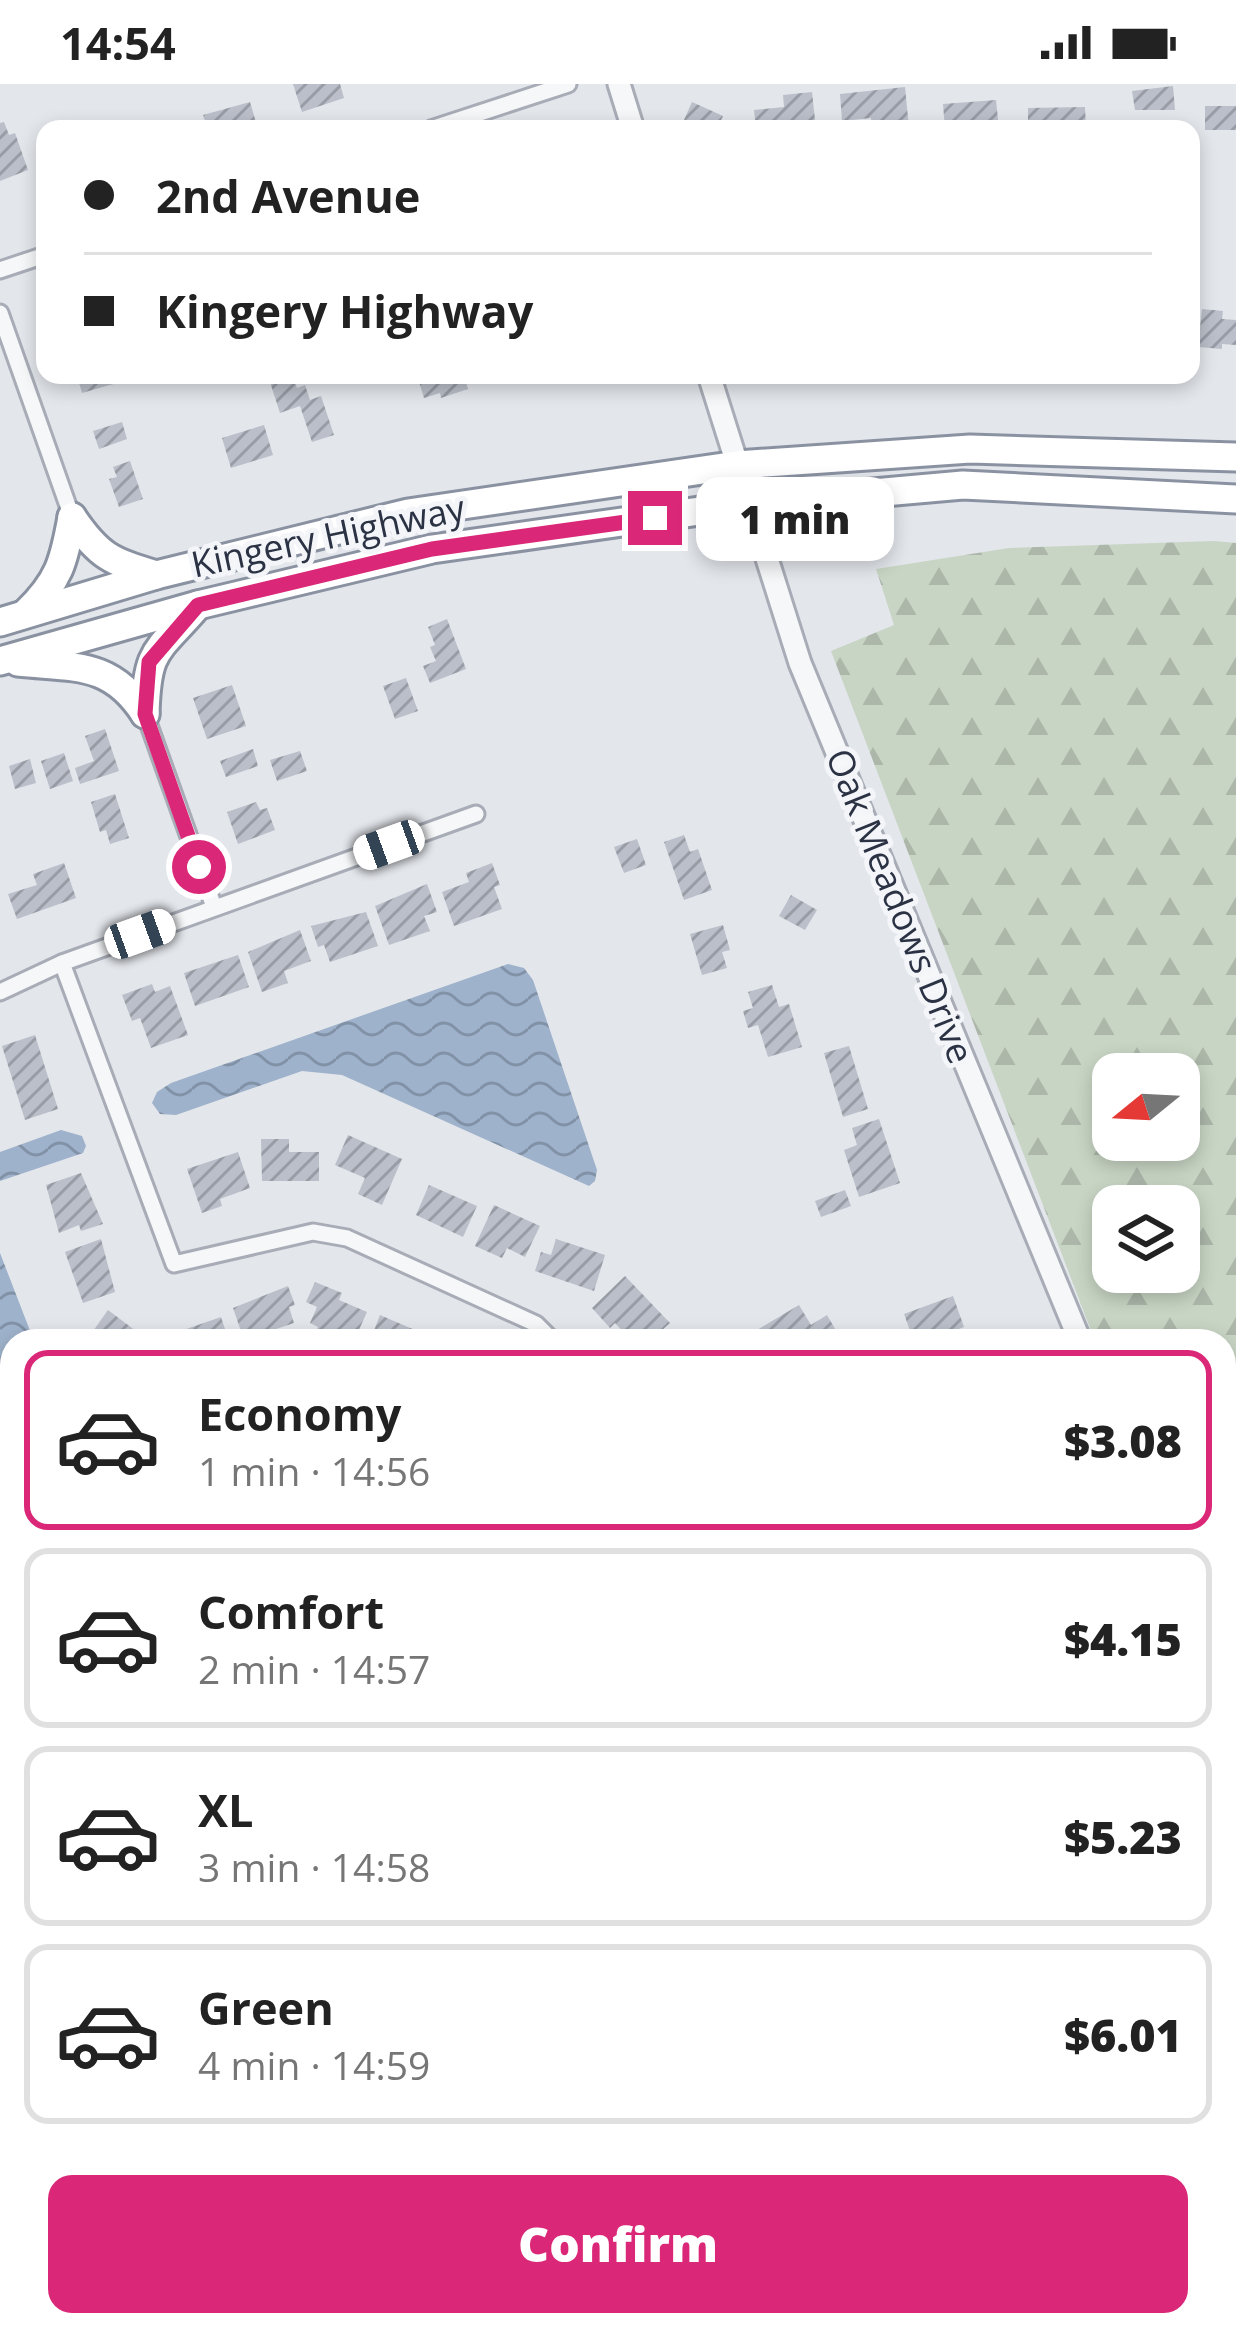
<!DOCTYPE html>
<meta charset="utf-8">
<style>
body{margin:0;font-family:"Open Sans",sans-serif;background:#f2f2f2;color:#222;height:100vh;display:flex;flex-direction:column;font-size:45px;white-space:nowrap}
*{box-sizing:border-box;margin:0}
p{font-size:39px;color:#767676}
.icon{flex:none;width:66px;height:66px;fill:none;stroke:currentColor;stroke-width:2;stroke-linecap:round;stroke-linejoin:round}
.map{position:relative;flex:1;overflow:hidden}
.drawer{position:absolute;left:0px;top:1245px;width:1236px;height:1008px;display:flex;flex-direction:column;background:#fff;border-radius:36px 36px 0 0;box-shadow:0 6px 18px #0003}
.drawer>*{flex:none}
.guide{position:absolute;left:36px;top:36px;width:1164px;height:264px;border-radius:24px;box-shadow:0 6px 18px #0003;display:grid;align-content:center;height:264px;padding:0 48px;background:#fff}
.needle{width:78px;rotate:252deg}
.tools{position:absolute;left:1092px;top:969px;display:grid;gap:24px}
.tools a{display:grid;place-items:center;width:108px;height:108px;border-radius:24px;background:#fff;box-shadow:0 6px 18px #0003;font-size:60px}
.end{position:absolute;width:54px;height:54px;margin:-27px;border:15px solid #db2777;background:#fff;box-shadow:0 0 0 6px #fff}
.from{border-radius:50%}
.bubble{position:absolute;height:84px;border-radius:24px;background:#fff;box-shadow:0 6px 18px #0003;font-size:39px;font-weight:800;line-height:84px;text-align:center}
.car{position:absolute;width:36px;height:72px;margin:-36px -18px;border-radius:15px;box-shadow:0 0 9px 3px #0007;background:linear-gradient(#fff 24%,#345 0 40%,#fff 0 76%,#345 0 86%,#fff 0)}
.guide b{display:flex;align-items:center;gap:42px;height:114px;font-size:45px}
.guide b+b{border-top:3px solid #e0e0e0}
.guide i{width:30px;height:30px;background:#222}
ul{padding:21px 0 0;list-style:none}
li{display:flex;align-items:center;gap:36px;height:180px;margin:0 24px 18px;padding:0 24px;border:6px solid #e0e0e0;border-radius:24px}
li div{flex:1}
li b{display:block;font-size:45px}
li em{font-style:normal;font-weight:800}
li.selected{border-color:#db2777}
li>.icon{width:108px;height:108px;stroke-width:1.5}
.primary-button{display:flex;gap:24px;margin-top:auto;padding:24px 48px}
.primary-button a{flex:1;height:138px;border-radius:24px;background:#db2777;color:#fff;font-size:48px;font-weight:800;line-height:138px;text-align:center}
.status{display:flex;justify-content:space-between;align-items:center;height:84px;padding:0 60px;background:#fff;direction:ltr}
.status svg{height:33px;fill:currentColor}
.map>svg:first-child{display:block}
.forest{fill:url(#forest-firs);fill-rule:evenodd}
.water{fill:url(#water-waves)}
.building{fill:url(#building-hatch)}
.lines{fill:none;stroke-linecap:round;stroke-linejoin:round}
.minor-casing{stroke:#a8acb6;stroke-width:21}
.tertiary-casing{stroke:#a8acb6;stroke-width:27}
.trunk-casing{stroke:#8a92a2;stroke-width:33}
.minor{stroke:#f6f7f9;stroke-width:15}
.tertiary{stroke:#f6f7f9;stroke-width:21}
.trunk{stroke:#fff;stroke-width:27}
.route{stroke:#db2777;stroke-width:15}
.labels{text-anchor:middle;stroke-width:10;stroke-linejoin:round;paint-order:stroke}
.street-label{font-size:36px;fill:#2a3244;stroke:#f3f5f8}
</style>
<div class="status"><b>14:54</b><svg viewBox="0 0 49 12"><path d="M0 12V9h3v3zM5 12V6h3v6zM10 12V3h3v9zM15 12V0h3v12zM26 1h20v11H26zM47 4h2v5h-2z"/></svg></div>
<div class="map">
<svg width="1236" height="2253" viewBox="0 0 1236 2253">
<defs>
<pattern id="forest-firs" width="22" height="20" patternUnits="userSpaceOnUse" patternTransform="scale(3)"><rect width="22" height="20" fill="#c8d5c4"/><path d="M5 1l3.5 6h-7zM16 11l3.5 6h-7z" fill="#acb7aa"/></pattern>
<pattern id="water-waves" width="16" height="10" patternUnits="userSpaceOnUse" patternTransform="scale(3)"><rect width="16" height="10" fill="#9eb2cb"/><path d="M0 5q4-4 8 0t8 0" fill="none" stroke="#8191a6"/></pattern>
<pattern id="building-hatch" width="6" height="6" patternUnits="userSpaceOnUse" patternTransform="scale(3)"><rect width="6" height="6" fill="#babfc9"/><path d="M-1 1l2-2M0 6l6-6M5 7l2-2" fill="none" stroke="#979ca5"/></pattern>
</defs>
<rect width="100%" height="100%" fill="#e3e6eb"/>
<path class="forest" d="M1214,457l22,2v1152l-12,-30v-324h-129l-264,-690 63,-26 -18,-56 133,-21zM1113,990h66v66h-66zM1113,1122h66v66h-66z"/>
<g class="water">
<polygon points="508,880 524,884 533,896 597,1086 595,1097 589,1102 342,991 302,987 176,1031 160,1030 152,1019 157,1008 171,999"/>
<polygon points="61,1046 82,1052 86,1062 83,1069 0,1097 0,1068"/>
<polygon points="0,1169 34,1257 12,1257 12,1370 0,1392"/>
</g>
<g class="building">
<polygon points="293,0 340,0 344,14 302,28"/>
<polygon points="1173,2 1175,26 1135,26 1132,7"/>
<polygon points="905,3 909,44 872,45 871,34 842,37 840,10"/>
<polygon points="812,8 816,45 756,45 754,26 784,23 783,11"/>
<polygon points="996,16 999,45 945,45 943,20"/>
<polygon points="250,18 258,45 194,45 193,41 205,37 203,31"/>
<polygon points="692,18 723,32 717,45 680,45"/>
<rect x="1205" y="22" width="31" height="24"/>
<polygon points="1085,23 1086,45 1028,45 1028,24"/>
<polygon points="4,38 9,51 15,49 28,86 0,97 0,39"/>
<polygon points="1202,225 1223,227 1222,235 1236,236 1236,261 1222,260 1222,265 1198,263"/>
<polygon points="77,291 110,291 113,300 82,309"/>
<polygon points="292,291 297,304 305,301 310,316 321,312 334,351 312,358 300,322 280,329 268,292"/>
<polygon points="417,291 464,291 468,305 441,314 440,309 424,314"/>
<polygon points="122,338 127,355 99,365 93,347"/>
<polygon points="264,341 273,371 231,384 222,354"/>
<polygon points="130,377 143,415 119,423 109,395 117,393 113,383"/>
<polygon points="447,535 466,585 430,599 423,582 436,577 430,563 435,561 428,543"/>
<polygon points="406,594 418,627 395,635 383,602"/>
<polygon points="232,601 246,642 207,655 193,614"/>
<polygon points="105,645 119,687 80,700 75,684 94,677 85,652"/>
<polygon points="253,665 258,682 226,693 220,677"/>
<polygon points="300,667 307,687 277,697 270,676"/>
<polygon points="64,669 73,697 50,705 41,677"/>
<polygon points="30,675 36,699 15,705 9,682"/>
<polygon points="115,710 129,754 110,760 106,746 100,748 91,718"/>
<polygon points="256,718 260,726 267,724 275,746 238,760 227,728"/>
<polygon points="684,751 690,768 698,765 712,806 684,816 664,758"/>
<polygon points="637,755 646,781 624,789 614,763"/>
<polygon points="64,779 76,814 17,835 8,810 37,801 33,790"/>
<polygon points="492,779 500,801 494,803 502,825 454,842 442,808 469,798 466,789"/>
<polygon points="427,800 437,828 424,832 430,847 389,861 375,822"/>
<polygon points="791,811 817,826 805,846 779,832"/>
<polygon points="366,828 378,862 330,878 324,861 318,863 311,842"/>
<polygon points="723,841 730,866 722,868 727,884 702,891 690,850"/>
<polygon points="300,846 311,877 284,887 288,899 262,908 248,868"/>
<polygon points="238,871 249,903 195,922 184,889"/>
<polygon points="152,900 155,908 170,902 188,951 151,964 140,934 132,937 122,911"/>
<polygon points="772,901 779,923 789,920 802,963 768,973 758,941 748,944 743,927 753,924 748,908"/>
<polygon points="35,951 58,1025 25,1036 2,962"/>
<polygon points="849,962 868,1025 843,1033 824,969"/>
<polygon points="879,1035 900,1099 859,1113 844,1066 857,1061 852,1044"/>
<polygon points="348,1051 402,1075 382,1121 358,1110 365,1094 335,1081"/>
<polygon points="261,1055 289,1055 289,1068 319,1068 319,1097 262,1097"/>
<polygon points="238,1068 250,1104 220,1115 222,1122 202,1129 187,1085"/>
<polygon points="81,1089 103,1140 81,1147 79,1141 59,1149 46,1101"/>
<polygon points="429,1101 477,1122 463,1153 416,1131"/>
<polygon points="845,1106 851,1122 821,1133 815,1117"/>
<polygon points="494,1121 540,1142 525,1173 507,1164 502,1174 475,1162"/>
<polygon points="101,1155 115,1208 83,1219 65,1168"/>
<polygon points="556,1155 605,1171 594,1207 535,1187 541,1168 551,1171"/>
<polygon points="625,1192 670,1239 650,1257 632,1257 615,1239 610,1244 592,1224"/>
<polygon points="315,1198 342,1209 339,1216 367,1228 354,1257 331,1257 315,1250 318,1243 310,1239 317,1223 306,1218"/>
<polygon points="288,1202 295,1221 289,1223 294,1239 244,1256 233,1224"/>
<polygon points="953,1212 964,1243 927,1257 922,1257 919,1249 912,1252 904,1230"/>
<polygon points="799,1221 811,1241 827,1231 841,1255 763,1257 757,1246"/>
<polygon points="108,1226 132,1244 146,1257 86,1257"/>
<polygon points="380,1231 431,1253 430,1257 370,1257"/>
<polygon points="221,1233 229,1257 175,1257 172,1250"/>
<polygon points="12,1428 12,1469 3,1471 0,1431"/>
<polygon points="0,1578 4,1588 12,1585 12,1620 0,1624"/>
<polygon points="7,1714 12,1717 12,1754 0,1748 0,1730"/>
<polygon points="0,2031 12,2034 7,2063 0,2061"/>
<polygon points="1231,2125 1236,2137 1236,2174 1224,2178 1224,2127"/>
<polygon points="84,2241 129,2241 122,2253 76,2253"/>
<polygon points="172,2241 215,2241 212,2253 170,2253"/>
<polygon points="243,2241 283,2241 283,2242 264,2253 247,2253"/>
<polygon points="440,2241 471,2241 474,2251 444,2253"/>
<polygon points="644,2241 685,2241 684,2245 696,2247 695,2253 642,2253"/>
<polygon points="813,2241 848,2241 845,2253 811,2247"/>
<polygon points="951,2241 989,2241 994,2253 955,2253"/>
</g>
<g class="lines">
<g class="minor-casing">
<g id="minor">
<polyline points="431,45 568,0"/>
<polyline points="0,186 45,171"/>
<polyline points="0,229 72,433"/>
<polyline points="145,630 214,823"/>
<polyline points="62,879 174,1180 313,1148 347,1154 536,1240 553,1257"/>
<polyline points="0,908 62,879 476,730"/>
<polyline points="0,1520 12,1516"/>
<polyline points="0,1976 12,1978"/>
<polyline points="1224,2225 1236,2222"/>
<polyline points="370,2241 374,2253"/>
<polyline points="1049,2241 1052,2245 1142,2250 1176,2241"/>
<polyline points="744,2253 748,2241"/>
</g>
</g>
<g class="tertiary-casing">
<g id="tertiary">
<polyline points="619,0 633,45"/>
<polyline points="709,291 800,579 1080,1257"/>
<polyline points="1224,1600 1236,1629"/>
</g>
</g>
<g class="trunk-casing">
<g id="trunk">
<path d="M72,433c27,40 39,44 84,58"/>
<path d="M26,529c33,-32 38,-51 46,-96"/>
<polyline points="0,538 156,491 408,429 737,381 970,365 1236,373"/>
<polyline points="0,577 198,521 432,465 749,420 963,401 1236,415"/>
<path d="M18,578c57,6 93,-1 127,52"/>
<path d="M145,630c2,-67 12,-61 53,-109"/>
</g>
</g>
<use href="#minor" class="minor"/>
<use href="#tertiary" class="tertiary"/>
<use href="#trunk" class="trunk"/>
</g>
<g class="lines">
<polyline class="route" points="199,783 145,630 149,578 198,521 432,465 655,434"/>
</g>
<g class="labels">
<g class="street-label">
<text transform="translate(328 452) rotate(-12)" y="13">Kingery Highway</text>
<text transform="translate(900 822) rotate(68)" y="13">Oak Meadows Drive</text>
</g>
</g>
</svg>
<div class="tools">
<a><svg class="needle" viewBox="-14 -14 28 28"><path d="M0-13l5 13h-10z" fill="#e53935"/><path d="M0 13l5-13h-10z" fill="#767676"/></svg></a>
<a><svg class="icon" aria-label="layers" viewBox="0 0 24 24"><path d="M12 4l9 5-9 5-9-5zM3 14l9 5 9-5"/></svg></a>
</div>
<i class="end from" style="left:199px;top:783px"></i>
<i class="end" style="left:655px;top:434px"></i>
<div class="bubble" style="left:696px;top:393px;width:198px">1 min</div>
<i class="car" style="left:389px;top:761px;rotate:250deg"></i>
<i class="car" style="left:140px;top:850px;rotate:70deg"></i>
<div class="guide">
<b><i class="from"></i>2nd Avenue</b>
<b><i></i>Kingery Highway</b>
</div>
<section class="drawer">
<ul>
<li class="selected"><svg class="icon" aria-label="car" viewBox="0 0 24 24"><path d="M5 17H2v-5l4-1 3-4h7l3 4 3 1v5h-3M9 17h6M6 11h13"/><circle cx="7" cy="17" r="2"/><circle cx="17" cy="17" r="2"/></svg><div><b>Economy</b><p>1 min · 14:56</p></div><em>$3.08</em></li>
<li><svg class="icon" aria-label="car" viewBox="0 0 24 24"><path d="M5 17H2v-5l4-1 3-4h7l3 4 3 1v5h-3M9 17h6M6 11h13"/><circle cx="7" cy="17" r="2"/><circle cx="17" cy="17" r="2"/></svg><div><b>Comfort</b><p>2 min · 14:57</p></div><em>$4.15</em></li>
<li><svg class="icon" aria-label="car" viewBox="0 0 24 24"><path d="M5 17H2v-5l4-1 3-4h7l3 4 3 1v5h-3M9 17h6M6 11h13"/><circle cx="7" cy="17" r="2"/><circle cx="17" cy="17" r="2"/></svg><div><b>XL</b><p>3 min · 14:58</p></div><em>$5.23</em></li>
<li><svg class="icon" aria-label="car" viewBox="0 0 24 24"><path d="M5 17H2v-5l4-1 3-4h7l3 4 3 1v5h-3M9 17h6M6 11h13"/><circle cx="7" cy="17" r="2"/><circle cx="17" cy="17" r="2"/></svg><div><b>Green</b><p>4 min · 14:59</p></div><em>$6.01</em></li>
</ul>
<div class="primary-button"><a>Confirm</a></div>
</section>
</div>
